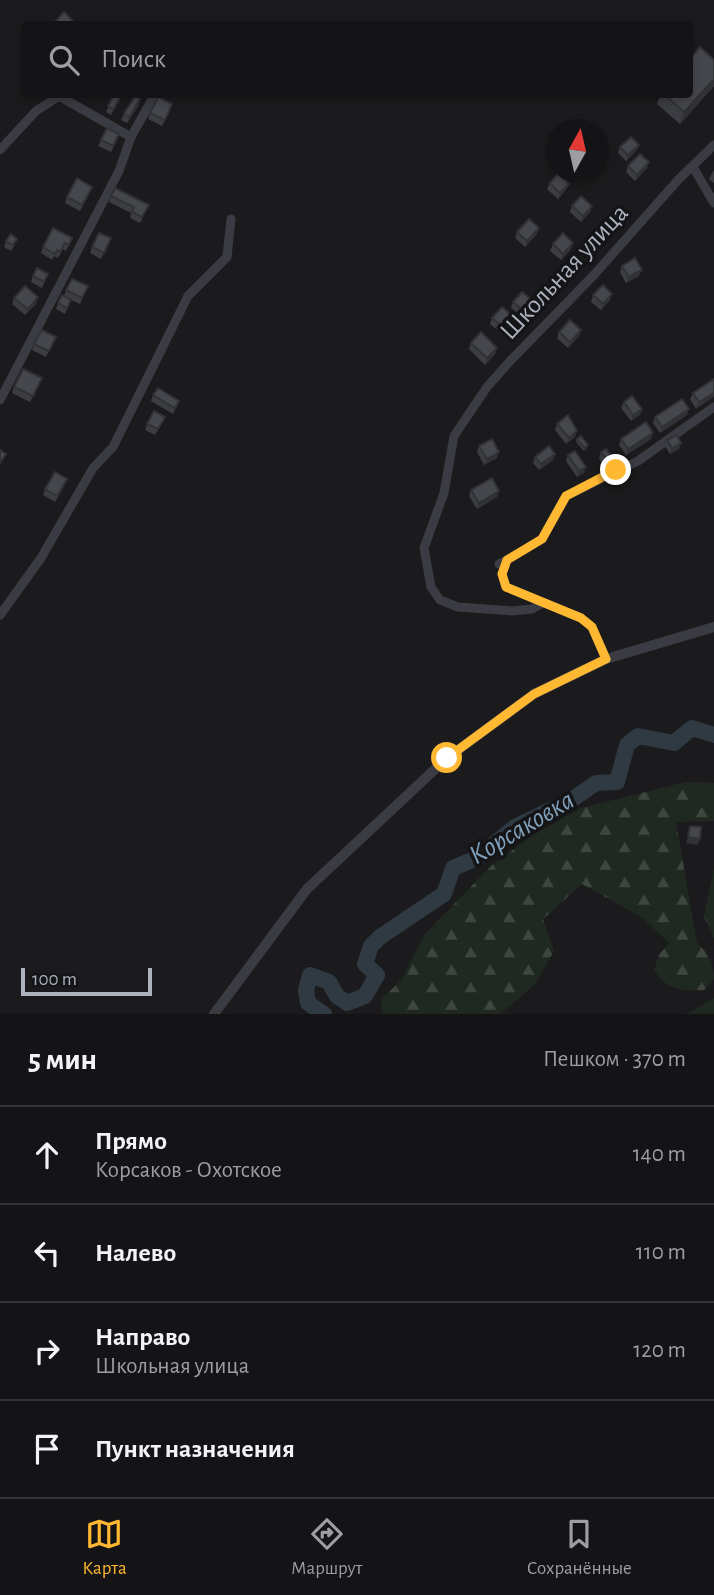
<!DOCTYPE html>
<html lang="ru">
<meta charset="utf-8">
<style>
:root{--surface:#141416;--page:#212123;--text:#f1f3f6;--muted:#9d9ea1;--line:#333335;--accent:#ffb831}
body{margin:0;font-family:"Alegreya Sans",sans-serif;background:var(--page);color:var(--text)}
.compass{position:absolute;left:546px;top:119px;width:63px;height:63px;border-radius:50%;background:var(--surface);box-shadow:0 4px 10px #0003;rotate:8deg}
.scale{position:absolute;left:21px;bottom:18px;width:131px;box-sizing:border-box;padding-left:7px;border:4px solid #acb2be;border-top:0;font-size:19px;line-height:24px;white-space:nowrap;color:#acb2be;-webkit-text-stroke:5px #151518;paint-order:stroke}
.stop{position:absolute;width:21px;height:21px;margin:-16px;border:5px solid #ffb831;border-radius:50%;background:#fff}
.stop.end{background:#ffb831;border-color:#fff;box-shadow:0 2px 7px #0008}
.list{margin:0;padding:0;list-style:none}
h2{display:flex;justify-content:space-between;align-items:center;height:91px;margin:0;padding:0 28px;font-size:30px}
h2 small{font-size:23px;font-weight:400;color:var(--muted)}
.list li{display:grid;grid-template-columns:46px 1fr auto;gap:21px;align-items:center;box-sizing:border-box;height:98px;padding:0 28px;border-top:2px solid var(--line)}
.list b{display:block;font-size:26px;white-space:nowrap}
.list p{margin:0;font-size:23px;white-space:nowrap;color:var(--muted)}
.list em{font-size:23px;font-style:normal;color:var(--muted)}
.icon{flex:none;width:38px;height:38px;fill:none;stroke:currentColor;stroke-width:2;stroke-linecap:round;stroke-linejoin:round}
.map{position:relative;flex:none;width:714px;height:1014px;overflow:hidden}
.search{position:absolute;background:var(--surface);box-shadow:0 4px 10px #0003;left:21px;right:21px;top:21px;height:77px;display:flex;align-items:center;gap:18px;box-sizing:border-box;padding:0 24px;border-radius:7px;color:var(--muted);font-size:26px}
.sheet{height:483px;background:var(--surface)}
nav{display:flex;justify-content:space-around;align-items:center;box-sizing:border-box;height:98px;border-top:2px solid var(--line);background:var(--surface);font-size:19px;color:var(--muted)}
nav a{display:grid;justify-items:center;gap:4px}
nav .on{color:var(--accent)}
.map>svg:first-child{display:block}
.forest{fill:url(#forest-firs)}
.lines{fill:none;stroke-linecap:round;stroke-linejoin:round}
.river{stroke:#2f3a43;stroke-width:16}
.minor{stroke:#3b3c43;stroke-width:9}
.tertiary{stroke:#3b3c43;stroke-width:10}
.wall{fill:#3c3d42}
.shaded-wall{fill:#313236}
.building{fill:#46474d;stroke:#313236;stroke-width:2}
.route{stroke:#ffb831;stroke-width:9}
.labels{text-anchor:middle;dominant-baseline:central;stroke-width:7;stroke-linejoin:round;paint-order:stroke}
.street-label{font-size:26px;fill:#acb2be;stroke:#151518}
.water-label{font-size:28px;font-style:italic;fill:#81a0bb;stroke:#151518}
</style>
<div class="map">
<svg width="714" height="1014" viewBox="0 0 714 1014">
<defs>
<pattern id="forest-firs" width="22" height="20" patternUnits="userSpaceOnUse" patternTransform="scale(1.75)"><rect width="22" height="20" fill="#202921"/><path d="M5 1l3.5 6h-7zM16 11l3.5 6h-7z" fill="#3e463f"/></pattern>
</defs>
<rect width="100%" height="100%" fill="#1b1b1d"/>
<g class="forest">
<path d="M686,782L714,783V821L676,822L697,943C709,953 714,964 714,979L704,990C681,991 668,991 654,970L659,955L669,943L643,918L582,884L543,919L554,951L535,984L500,1014H382L381,1000L402,979L425,934L491,866L533,835L581,808Z"/>
<polygon points="714,869 714,939 704,916"/>
<polygon points="714,998 714,1014 687,1014"/>
</g>
<g class="lines">
<polyline class="river" points="324,1014 308,1003 306,990 310,975 329,982 337,996 347,1003 365,996 377,975 365,964 371,946 380,937 444,894 453,868 477,858 515,827 573,799 596,783 617,782 627,745 638,736 674,743 692,728 714,735"/>
<g class="minor">
<polyline points="131,137 155,94"/>
<polyline points="0,150 36,111 59,96 131,137 119,171 0,400"/>
<polyline points="693,167 714,203"/>
<polyline points="507,560 542,539 566,496 638,461 714,407"/>
<polyline points="499,564 507,560 502,574 506,587 581,618 592,627 606,659"/>
<polyline points="543,603 532,609 512,611 458,607 440,600 431,587 424,548 444,493 454,436 487,387 511,360 593,276 678,180 714,145"/>
<polyline points="0,615 41,558 93,468 113,447 188,296 227,257 231,219"/>
</g>
<polyline class="tertiary" points="214,1014 307,889 447,758 534,694 606,659 714,627"/>
</g>
<g class="wall">
<polygon points="691,58 714,60 714,86 680,124 657,104 661,94 690,94"/>
<polygon points="115,94 123,94 111,115 106,112"/>
<polygon points="140,99 138,106 127,123 121,120 124,114"/>
<polygon points="170,110 162,126 148,119 150,113"/>
<polygon points="101,140 117,140 111,152 98,146"/>
<polygon points="639,145 636,151 626,161 618,153 620,147"/>
<polygon points="628,166 647,168 635,181 626,172"/>
<polygon points="714,170 714,183 709,179 712,173"/>
<polygon points="550,183 569,184 566,190 558,199 547,189"/>
<polygon points="90,193 80,211 65,203 67,197"/>
<polygon points="111,196 146,211 140,223 130,218 131,213 109,202"/>
<polygon points="572,206 592,206 590,212 581,222 570,212"/>
<polygon points="517,232 537,234 525,247 515,238"/>
<polygon points="72,238 66,251 63,249 58,258 54,256 52,260 41,253 43,247"/>
<polygon points="111,238 101,259 90,253 92,247"/>
<polygon points="6,241 15,245 11,251 4,247"/>
<polygon points="573,243 571,249 561,260 550,251 553,244"/>
<polygon points="622,266 639,276 626,283 620,272"/>
<polygon points="48,274 42,288 31,282 33,276"/>
<polygon points="88,286 80,304 71,300 65,314 56,309 58,303 64,296 66,290"/>
<polygon points="593,295 610,300 601,310 591,302"/>
<polygon points="14,298 36,304 25,315 12,304"/>
<polygon points="533,301 531,307 522,317 511,308 513,302"/>
<polygon points="514,317 512,324 502,334 490,324 492,318"/>
<polygon points="581,330 579,336 568,348 557,338 559,332"/>
<polygon points="56,337 46,357 32,350 34,344"/>
<polygon points="471,343 497,348 495,354 485,365 469,349"/>
<polygon points="42,378 30,402 12,393 14,387"/>
<polygon points="714,379 696,409 690,399 693,393"/>
<polygon points="153,395 179,401 173,414 151,401"/>
<polygon points="624,402 642,409 640,415 631,421 621,408"/>
<polygon points="687,415 660,433 653,423 655,417"/>
<polygon points="162,423 155,435 145,430 147,424"/>
<polygon points="557,424 575,437 566,444 555,430"/>
<polygon points="577,439 587,448 584,451 576,442"/>
<polygon points="621,439 651,439 626,455 619,445"/>
<polygon points="667,440 681,443 679,449 670,454 665,446"/>
<polygon points="479,446 497,458 484,465 477,452"/>
<polygon points="601,452 613,466 608,470 599,459"/>
<polygon points="555,454 553,460 539,470 533,463 535,457"/>
<polygon points="568,455 584,473 577,477 566,461"/>
<polygon points="65,485 55,502 43,495 45,489"/>
<polygon points="471,490 499,491 497,497 477,509 469,496"/>
</g>
<g class="shaded-wall">
<polygon points="714,79 714,86 680,124 684,112"/>
<polygon points="122,94 123,94 111,115 113,109"/>
<polygon points="140,99 138,106 127,123 129,117"/>
<polygon points="639,145 636,151 626,161 628,155"/>
<polygon points="649,162 647,168 635,181 637,175"/>
<polygon points="569,184 566,190 558,199 560,193"/>
<polygon points="592,206 590,212 581,222 583,216"/>
<polygon points="539,228 537,234 525,247 527,241"/>
<polygon points="573,243 571,249 561,260 563,254"/>
<polygon points="642,270 639,276 626,283 629,277"/>
<polygon points="612,294 610,300 601,310 603,304"/>
<polygon points="38,297 36,304 25,315 28,309"/>
<polygon points="533,301 531,307 522,317 524,311"/>
<polygon points="514,317 512,324 502,334 504,328"/>
<polygon points="581,330 579,336 568,348 570,342"/>
<polygon points="497,348 495,354 485,365 487,358"/>
<polygon points="714,393 714,397 696,409 699,402"/>
<polygon points="642,409 640,415 631,421 633,415"/>
<polygon points="689,409 687,415 660,433 662,427"/>
<polygon points="577,431 575,437 566,444 569,438"/>
<polygon points="653,433 651,439 626,455 628,449"/>
<polygon points="681,443 679,449 670,454 672,448"/>
<polygon points="499,452 497,458 484,465 487,459"/>
<polygon points="555,454 553,460 539,470 541,464"/>
<polygon points="615,460 613,466 608,470 610,464"/>
<polygon points="586,467 584,473 577,477 579,471"/>
<polygon points="499,491 497,497 477,509 479,503"/>
<polygon points="688,837 700,839 698,845 686,843"/>
</g>
<g class="building">
<polygon points="64,12 75,23 74,24 55,24 54,23"/>
<polygon points="700,47 714,60 714,79 684,112 664,94 690,94 690,57 691,58"/>
<polygon points="115,94 122,94 113,109 108,106"/>
<polygon points="135,96 140,99 129,117 124,114"/>
<polygon points="158,97 172,104 165,120 150,113"/>
<polygon points="107,128 119,134 113,146 101,140"/>
<polygon points="631,137 639,145 628,155 620,147"/>
<polygon points="640,154 649,162 637,175 628,166"/>
<polygon points="558,174 569,184 560,193 550,183"/>
<polygon points="77,178 92,187 82,205 67,197"/>
<polygon points="115,188 149,205 142,217 132,212 134,207 111,196"/>
<polygon points="581,196 592,206 583,216 572,206"/>
<polygon points="529,219 539,228 527,241 517,232"/>
<polygon points="53,228 72,238 69,245 65,243 60,252 57,250 55,254 43,247"/>
<polygon points="99,233 111,238 104,253 92,247"/>
<polygon points="563,233 573,243 563,254 553,244"/>
<polygon points="11,234 17,239 13,245 6,241"/>
<polygon points="635,258 642,270 629,277 622,266"/>
<polygon points="37,268 48,274 44,282 33,276"/>
<polygon points="72,279 88,286 82,298 66,290"/>
<polygon points="603,285 612,294 603,304 593,295"/>
<polygon points="25,286 38,297 28,309 14,298"/>
<polygon points="522,292 533,301 524,311 513,302"/>
<polygon points="62,295 71,300 67,308 58,303"/>
<polygon points="502,307 514,317 504,328 492,318"/>
<polygon points="570,320 581,330 570,342 559,332"/>
<polygon points="42,330 56,337 49,351 34,344"/>
<polygon points="481,332 497,348 487,358 471,343"/>
<polygon points="23,369 42,378 33,396 14,387"/>
<polygon points="714,379 714,393 699,402 693,393"/>
<polygon points="158,388 179,401 175,408 153,395"/>
<polygon points="632,396 642,409 633,415 624,402"/>
<polygon points="682,399 689,409 662,427 655,417"/>
<polygon points="154,411 165,417 158,429 147,424"/>
<polygon points="568,415 577,431 569,438 557,424"/>
<polygon points="646,422 653,433 628,449 621,439"/>
<polygon points="677,435 681,443 672,448 667,440"/>
<polygon points="581,436 588,445 585,448 577,439"/>
<polygon points="492,439 499,452 487,459 479,446"/>
<polygon points="549,446 555,454 541,464 535,457"/>
<polygon points="606,449 615,460 610,464 601,452"/>
<polygon points="0,450 6,454 0,463"/>
<polygon points="575,451 586,467 579,471 568,455"/>
<polygon points="55,472 67,479 57,496 45,489"/>
<polygon points="492,478 499,491 479,503 471,490"/>
<polygon points="690,826 701,827 700,839 688,837"/>
</g>
<g class="lines">
<polyline class="route" points="447,758 534,694 606,659 592,627 581,618 506,587 502,574 507,560 542,539 566,496 616,470"/>
</g>
<g class="labels">
<g class="street-label">
<text transform="translate(564 272) rotate(-47)">Школьная улица</text>
</g>
<g class="water-label">
<text transform="translate(522 828) rotate(-31)">Корсаковка</text>
</g>
</g>
</svg>
<svg class="compass" viewBox="-18 -18 36 36"><path d="M0-13l5 13h-10z" fill="#e53935"/><path d="M0 13l5-13h-10z" fill="#9d9ea1"/></svg>
<div class="scale">100 m</div>
<div class="stop" style="left:447px;top:758px"></div>
<div class="stop end" style="left:616px;top:470px"></div>
<div class="search"><svg class="icon" aria-label="search" viewBox="0 0 24 24"><circle cx="10" cy="10" r="6"/><path d="M15 15l6 6"/></svg>Поиск</div>
</div>
<section class="sheet">
<h2>5 мин<small>Пешком · 370 m</small></h2>
<ul class="list">
<li><svg class="icon" aria-label="ahead" viewBox="0 0 24 24"><path d="M12 20V5M6 11l6-6 6 6"/></svg><div><b>Прямо</b><p>Корсаков - Охотское</p></div><em>140 m</em></li>
<li><svg class="icon" aria-label="left" viewBox="0 0 24 24"><path d="M17 20v-9H6M10 6l-5 5 5 5"/></svg><div><b>Налево</b></div><em>110 m</em></li>
<li><svg class="icon" aria-label="right" viewBox="0 0 24 24"><path d="M7 20v-9h11M14 6l5 5-5 5"/></svg><div><b>Направо</b><p>Школьная улица</p></div><em>120 m</em></li>
<li><svg class="icon" aria-label="arrive" viewBox="0 0 24 24"><path d="M6 21V4h12l-3 4 3 4H6"/></svg><div><b>Пункт назначения</b></div></li>
</ul>
</section>
<nav>
<a class="on"><svg class="icon" aria-label="map" viewBox="0 0 24 24"><path d="M3 6l6-2 6 2 6-2v14l-6 2-6-2-6 2zM9 4v14M15 6v14"/></svg>Карта</a>
<a><svg class="icon" aria-label="directions" viewBox="0 0 24 24"><path d="M12 3l9 9-9 9-9-9zM9 14v-3h6M13 9l2 2-2 2"/></svg>Маршрут</a>
<a><svg class="icon" aria-label="saved" viewBox="0 0 24 24"><path d="M7 4h10v16l-5-4-5 4z"/></svg>Сохранённые</a>
</nav>
